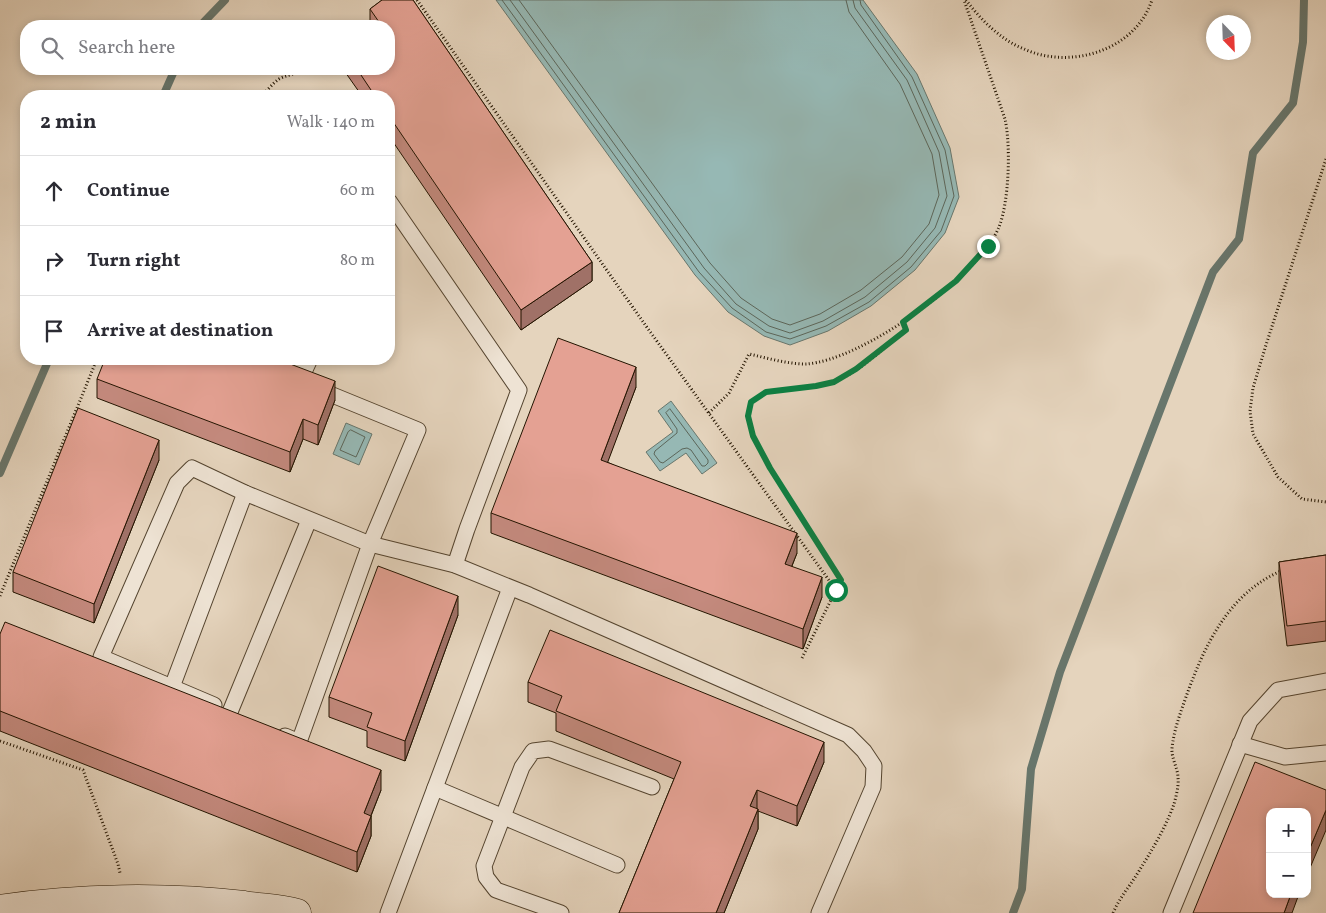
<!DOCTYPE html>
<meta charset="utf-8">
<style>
:root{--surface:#fff;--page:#f2f2f3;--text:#2b2b33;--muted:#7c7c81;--line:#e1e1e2}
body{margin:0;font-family:Vollkorn,serif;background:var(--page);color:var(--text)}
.controls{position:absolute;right:15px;bottom:15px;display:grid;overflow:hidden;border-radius:10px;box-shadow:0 2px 8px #0003}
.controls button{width:45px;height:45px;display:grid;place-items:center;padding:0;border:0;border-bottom:1px solid var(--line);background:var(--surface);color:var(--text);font:25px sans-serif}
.compass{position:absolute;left:1206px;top:15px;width:45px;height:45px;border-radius:50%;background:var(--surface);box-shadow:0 2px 8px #0003;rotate:157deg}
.stop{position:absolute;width:15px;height:15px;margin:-11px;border:4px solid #0b8043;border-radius:50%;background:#fff}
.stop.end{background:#0b8043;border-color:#fff;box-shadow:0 1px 5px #0008}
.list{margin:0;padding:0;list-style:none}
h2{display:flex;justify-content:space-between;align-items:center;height:65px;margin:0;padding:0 20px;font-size:21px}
h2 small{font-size:16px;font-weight:400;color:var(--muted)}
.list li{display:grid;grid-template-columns:32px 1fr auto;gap:15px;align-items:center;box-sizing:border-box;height:70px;padding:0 20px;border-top:1px solid var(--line)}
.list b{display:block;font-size:19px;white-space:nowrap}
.list em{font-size:16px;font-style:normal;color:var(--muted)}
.icon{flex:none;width:28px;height:28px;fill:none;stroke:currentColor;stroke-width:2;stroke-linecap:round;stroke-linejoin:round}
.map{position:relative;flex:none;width:1326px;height:913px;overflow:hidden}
.search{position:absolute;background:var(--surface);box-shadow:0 2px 8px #0003;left:20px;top:20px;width:375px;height:55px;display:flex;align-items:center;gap:12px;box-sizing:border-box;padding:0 18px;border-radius:20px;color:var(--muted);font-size:19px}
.panel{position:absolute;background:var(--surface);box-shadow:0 2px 8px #0003;left:20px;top:90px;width:375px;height:275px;border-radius:20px}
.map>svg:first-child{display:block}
.water{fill:#96b8b4;stroke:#68766c}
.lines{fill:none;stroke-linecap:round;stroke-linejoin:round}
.shore{stroke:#5c665a;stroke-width:1}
.stream{stroke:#68766c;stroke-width:8}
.lane-casing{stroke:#54442f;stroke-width:17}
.secondary-casing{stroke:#231400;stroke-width:29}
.path{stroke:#231400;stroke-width:3;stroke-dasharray:1 2.5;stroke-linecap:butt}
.lane{stroke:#eee3d4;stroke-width:15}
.secondary{stroke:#eee3d4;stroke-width:28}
.wall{fill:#c48a7e;stroke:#231400}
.shaded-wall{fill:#a07167;stroke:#231400}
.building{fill:#e4a193;stroke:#231400}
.route{stroke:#0b8043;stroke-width:6}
</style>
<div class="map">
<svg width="1326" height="913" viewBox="0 0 1326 913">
<rect width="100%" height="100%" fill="#e5d4bd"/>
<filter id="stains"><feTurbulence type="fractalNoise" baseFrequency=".004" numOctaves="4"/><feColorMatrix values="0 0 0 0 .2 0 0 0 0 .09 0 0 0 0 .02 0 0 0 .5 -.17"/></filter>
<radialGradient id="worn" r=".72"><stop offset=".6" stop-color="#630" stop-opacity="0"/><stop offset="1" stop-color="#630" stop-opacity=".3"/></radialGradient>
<g class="water">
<polygon points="496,0 863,0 917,74 950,148 959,197 945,233 915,270 871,306 828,331 790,345 764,336 728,312 695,275"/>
<polygon points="671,401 717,463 702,474 686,453 660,471 646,452 673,432 658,411"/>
<polygon points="346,423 372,434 359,465 333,454"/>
</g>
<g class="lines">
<g class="shore">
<polyline points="502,0 699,272 732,308 766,332 790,339 826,326 869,302 911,267 941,231 954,196 945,150 912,77 861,5 860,0"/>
<polyline points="510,0 704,268 736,304 769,326 790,333 823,321 865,297 907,262 935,228 947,196 939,152 907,80 855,8 853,0"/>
<polyline points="519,0 710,263 741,298 772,319 790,325 820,314 861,290 902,257 929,224 939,195 932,154 900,84 849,12 846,0"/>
<polygon points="670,409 708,460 708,463 705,466 702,466 691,450 687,448 682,449 663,463 660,462 654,454 655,451 677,433 677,429 666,413"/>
<polygon points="351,430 365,437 356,457 340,450 348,432"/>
</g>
<g class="stream">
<polyline points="200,26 225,0"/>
<polyline points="163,96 175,69"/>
<polyline points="0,473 49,359"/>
<polyline points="1013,913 1022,889 1031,769 1060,672 1213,272 1239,239 1253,153 1293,103 1303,42 1304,0"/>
</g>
<defs>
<g id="lane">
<polyline points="389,201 519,390 467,529 455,565"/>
<polyline points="281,359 302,373"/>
<polyline points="310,359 303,374 308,385 418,430 370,544 455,565 529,595 848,735 864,751 874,766 873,787 819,913"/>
<polyline points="172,687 245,493 370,544 299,742 285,736"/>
<polyline points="214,705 101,657 177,483 192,468 245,493"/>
<polyline points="230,712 309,520"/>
<polyline points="1240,744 1285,757 1326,753"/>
<polyline points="435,788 617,865"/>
<polyline points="388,913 510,588"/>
<polyline points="561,913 496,890 486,877 484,866 522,767 533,751 549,749 652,787"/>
<polyline points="1171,913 1250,721 1278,690 1326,681"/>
</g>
<path id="secondary" d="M0,909C76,897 168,896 244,905C262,908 280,908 297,913"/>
</defs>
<use href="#lane" class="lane-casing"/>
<use href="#secondary" class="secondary-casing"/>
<g class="path">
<polyline points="417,0 646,326 836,590"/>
<path d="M966,0C981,20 1001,40 1024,49C1070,70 1135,51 1152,0"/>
<path d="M261,96C267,91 273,83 279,79C288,74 298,74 306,69"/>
<polyline points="1326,159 1266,345 1253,388 1250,411 1253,434 1278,477 1302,499 1326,502"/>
<path d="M709,413L729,393L749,354C767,358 787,364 806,364C861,361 978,278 999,227C1009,202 1011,146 1005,119L964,0"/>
<polyline points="0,596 97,359"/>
<path d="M802,658L841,580L770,468L753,436L747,416L751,402C756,398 762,394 768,392C789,387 812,390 833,382C857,374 887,346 906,329L903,321"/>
<polyline points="0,741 83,770 118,864 120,873"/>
<path d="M1113,913C1120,897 1130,886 1139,871C1152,850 1166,827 1174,804C1176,797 1179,785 1178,778C1178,768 1171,758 1172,748C1174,730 1180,714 1186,697C1204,646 1229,593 1281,571"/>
</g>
<use href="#lane" class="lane"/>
<use href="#secondary" class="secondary"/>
</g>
<g class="wall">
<polygon points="382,0 413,0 592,262 592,281 521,330 389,136 389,96 362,96 343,69 389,69 389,26 370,26 370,9"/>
<polygon points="97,379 335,400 318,445 303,439 290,472 97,398"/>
<polygon points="636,387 607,462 797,553 792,566 822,597 803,649 491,533 491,513"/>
<polygon points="159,460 94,623 13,592 13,572"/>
<polygon points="1326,555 1326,641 1287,646 1279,581 1279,562"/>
<polygon points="458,615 405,761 367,747 367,731 329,717 329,697"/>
<polygon points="0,634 381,790 371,816 371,836 357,872 0,731"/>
<polygon points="528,682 824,762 797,826 758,811 758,829 724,913 619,913 674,779 556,731 556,713 528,702"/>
</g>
<g class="shaded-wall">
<polygon points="592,262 592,281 521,330 521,310"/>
<polygon points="636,367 636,387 601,480 601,460"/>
<polygon points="335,381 335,400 318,445 318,425"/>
<polygon points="303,419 303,439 290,472 290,452"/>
<polygon points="159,440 159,460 94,623 94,604"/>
<polygon points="797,533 797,553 785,583 785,564"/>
<polygon points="822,577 822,597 803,649 803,629"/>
<polygon points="458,596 458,615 405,761 405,741"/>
<polygon points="824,742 824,762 797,826 797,806"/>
<polygon points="381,770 381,790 364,833 364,813"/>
<polygon points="757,790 757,810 750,806"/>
<polygon points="758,809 758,829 724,913 716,913"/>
<polygon points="1326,810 1326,830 1307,875 1307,855"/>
<polygon points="371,816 371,836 357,872 357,852"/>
<polygon points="1291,894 1299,894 1292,913 1284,913"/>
</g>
<g class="building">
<polygon points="382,0 413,0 592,262 521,310 389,116 389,96 375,96 357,69 389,69 389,26 374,26 379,22 370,9"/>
<polygon points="558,338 636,367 601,460 797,533 785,564 822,577 803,629 491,513"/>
<polygon points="105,359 277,359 335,381 318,425 303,419 290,452 97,379"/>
<polygon points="78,408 159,440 94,604 13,572"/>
<polygon points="1326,555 1326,621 1287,626 1279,562"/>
<polygon points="378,566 458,596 405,741 367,727 372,713 329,697"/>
<polygon points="5,622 381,770 364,813 371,816 357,852 0,711 0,634"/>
<polygon points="550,630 824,742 797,806 757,790 750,806 758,809 716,913 619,913 681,762 556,711 562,696 528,682"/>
<polygon points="1255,762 1326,790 1326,810 1307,855 1307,812 1270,812 1270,894 1291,894 1284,913 1193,913"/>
</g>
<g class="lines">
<polyline class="route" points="836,590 841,580 770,468 753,436 748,416 751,402 766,392 816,386 834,382 856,369 906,330 903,322 956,281 988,246"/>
</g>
<rect width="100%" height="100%" filter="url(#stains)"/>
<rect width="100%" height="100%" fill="url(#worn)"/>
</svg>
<div class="controls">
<button>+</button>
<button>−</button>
</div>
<svg class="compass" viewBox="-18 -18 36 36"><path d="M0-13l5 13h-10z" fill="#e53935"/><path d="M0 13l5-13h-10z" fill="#7c7c81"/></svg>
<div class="stop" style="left:836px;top:590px"></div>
<div class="stop end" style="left:988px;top:246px"></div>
<div class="search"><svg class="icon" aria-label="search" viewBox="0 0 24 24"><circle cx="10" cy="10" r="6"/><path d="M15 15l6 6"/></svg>Search here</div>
<section class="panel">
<h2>2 min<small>Walk · 140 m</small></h2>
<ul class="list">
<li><svg class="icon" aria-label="ahead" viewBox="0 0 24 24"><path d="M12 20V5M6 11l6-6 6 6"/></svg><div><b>Continue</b></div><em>60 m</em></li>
<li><svg class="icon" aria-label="right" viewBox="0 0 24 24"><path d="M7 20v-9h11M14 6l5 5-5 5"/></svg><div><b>Turn right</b></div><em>80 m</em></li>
<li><svg class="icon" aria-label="arrive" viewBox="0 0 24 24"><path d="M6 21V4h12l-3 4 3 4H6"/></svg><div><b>Arrive at destination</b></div></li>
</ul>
</section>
</div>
